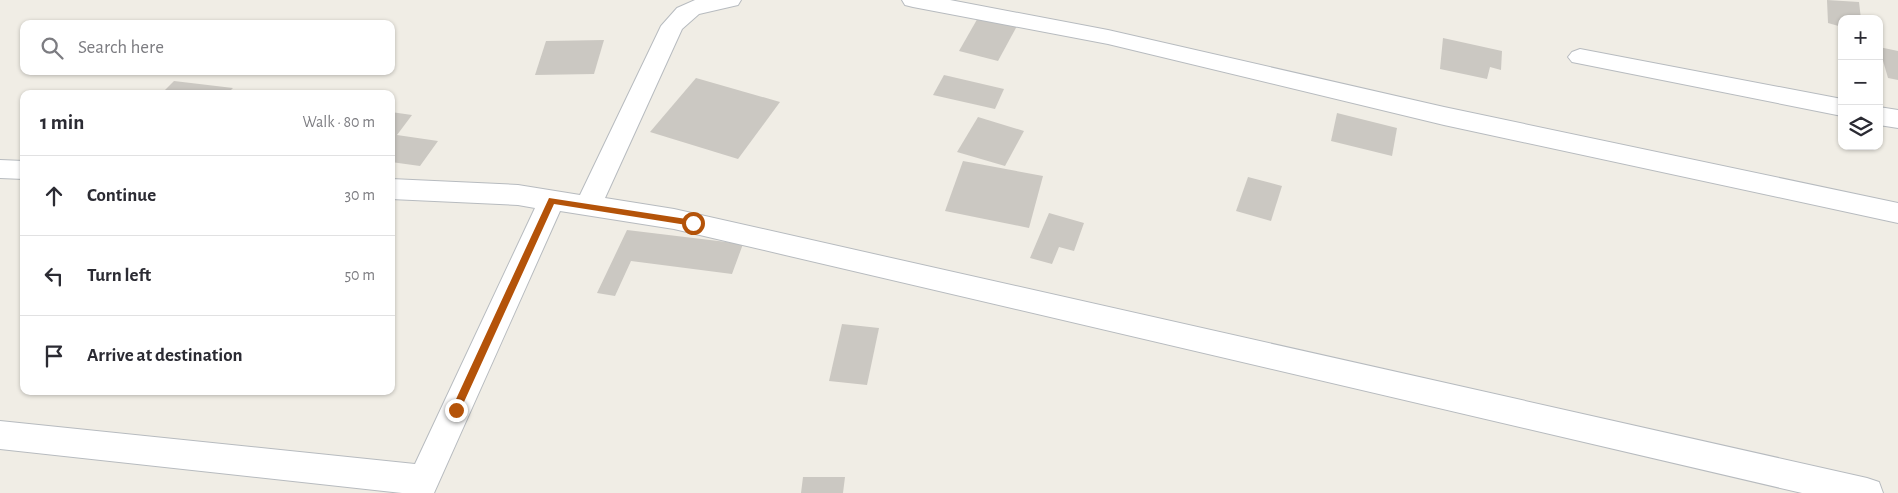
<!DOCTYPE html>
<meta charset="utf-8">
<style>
:root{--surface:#fff;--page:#f2f2f3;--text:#2b2b33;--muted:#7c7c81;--line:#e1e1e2}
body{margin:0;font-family:"Alegreya Sans",sans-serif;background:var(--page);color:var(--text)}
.controls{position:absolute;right:15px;top:15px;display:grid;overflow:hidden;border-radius:10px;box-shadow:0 1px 4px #0004}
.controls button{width:45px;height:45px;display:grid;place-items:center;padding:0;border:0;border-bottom:1px solid var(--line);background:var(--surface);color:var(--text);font:25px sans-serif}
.stop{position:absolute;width:15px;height:15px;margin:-11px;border:4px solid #b45309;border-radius:50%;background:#fff}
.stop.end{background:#b45309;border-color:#fff;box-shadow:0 1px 5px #0008}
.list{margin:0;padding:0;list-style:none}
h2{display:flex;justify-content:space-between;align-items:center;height:65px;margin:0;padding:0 20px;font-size:21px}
h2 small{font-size:16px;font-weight:400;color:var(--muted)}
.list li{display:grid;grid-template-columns:32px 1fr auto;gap:15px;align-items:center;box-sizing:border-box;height:80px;padding:0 20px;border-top:1px solid var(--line)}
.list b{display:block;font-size:19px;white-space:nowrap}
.list em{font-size:16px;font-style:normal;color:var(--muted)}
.icon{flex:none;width:28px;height:28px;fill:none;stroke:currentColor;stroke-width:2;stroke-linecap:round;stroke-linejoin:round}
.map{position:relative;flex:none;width:1898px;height:493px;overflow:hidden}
.search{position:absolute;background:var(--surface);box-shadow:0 1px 4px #0004;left:20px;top:20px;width:375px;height:55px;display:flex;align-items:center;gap:12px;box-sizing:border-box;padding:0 18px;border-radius:10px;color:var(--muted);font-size:19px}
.panel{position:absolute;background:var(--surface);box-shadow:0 1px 4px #0004;left:20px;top:90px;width:375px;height:305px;border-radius:10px}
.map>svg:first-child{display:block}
.building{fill:#cbc8c2}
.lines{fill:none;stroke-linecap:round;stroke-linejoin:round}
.minor-casing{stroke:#b7bbbf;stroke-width:2}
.minor{fill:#fff;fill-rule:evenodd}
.route{fill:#b45309}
</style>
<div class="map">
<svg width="1898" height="493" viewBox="0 0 1898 493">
<rect width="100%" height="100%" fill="#f0ede5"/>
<g class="building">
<polygon points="1827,0 1859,2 1861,19 1842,19 1842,27 1828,23"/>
<polygon points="979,16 1017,26 998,61 959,51"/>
<polygon points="1443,38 1502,51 1501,70 1490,67 1487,79 1440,69"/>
<polygon points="604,40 594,74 535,75 546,41"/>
<polygon points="1879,47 1898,51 1898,80 1888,78"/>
<polygon points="944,75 1004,89 995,109 933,95"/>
<polygon points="696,78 780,102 738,159 650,132"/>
<polygon points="174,81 233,88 227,94 161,94"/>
<polygon points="391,112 412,115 397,135 438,141 420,166 391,162"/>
<polygon points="1337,113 1397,128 1392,156 1331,141"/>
<polygon points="978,117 1024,131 1005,166 957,152"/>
<polygon points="963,161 1043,176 1029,228 945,211"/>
<polygon points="1248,177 1282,186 1271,221 1236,211"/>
<polygon points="1049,213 1084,223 1074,251 1059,247 1052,264 1030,258"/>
<polygon points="627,230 743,244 732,274 631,261 615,296 597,293"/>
<polygon points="842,324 879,328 867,385 829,381"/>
<polygon points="803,477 845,477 843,493 801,493"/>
</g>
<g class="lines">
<defs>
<g id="minor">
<polygon points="695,0 741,0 738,5 699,14 682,29 605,198 674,209 1867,478 1879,482 1883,493 1802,493 674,229 560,211 434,493 402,493 0,449 0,421 415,464 535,208 518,205 391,199 391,179 518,185 580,195 661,26 677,8"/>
<polygon points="902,0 950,0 1108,30 1444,107 1898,203 1898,223 1444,125 1108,44 913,7 905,5"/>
<polygon points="1580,49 1842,99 1842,116 1572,62 1568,57 1572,52"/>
<polygon points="1879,107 1898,110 1898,128 1879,125"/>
<polygon points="0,160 24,161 24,179 0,178"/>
</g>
</defs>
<use href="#minor" class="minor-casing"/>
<use href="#minor" class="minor"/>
</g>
<polygon class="route" points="549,198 693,220 697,223 693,226 554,204 459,413 453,413 451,410"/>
</svg>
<div class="controls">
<button>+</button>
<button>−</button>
<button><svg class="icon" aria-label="layers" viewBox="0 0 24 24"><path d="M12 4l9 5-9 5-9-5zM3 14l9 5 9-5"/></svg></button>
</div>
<div class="stop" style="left:693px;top:223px"></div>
<div class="stop end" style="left:456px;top:410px"></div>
<div class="search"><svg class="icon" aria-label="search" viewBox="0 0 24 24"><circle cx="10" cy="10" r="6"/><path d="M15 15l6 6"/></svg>Search here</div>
<section class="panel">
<h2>1 min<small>Walk · 80 m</small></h2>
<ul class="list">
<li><svg class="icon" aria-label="ahead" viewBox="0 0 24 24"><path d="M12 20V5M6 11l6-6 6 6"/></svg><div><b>Continue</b></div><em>30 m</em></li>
<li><svg class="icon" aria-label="left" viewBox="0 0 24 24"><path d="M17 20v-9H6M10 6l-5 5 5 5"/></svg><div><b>Turn left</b></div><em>50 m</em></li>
<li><svg class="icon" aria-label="arrive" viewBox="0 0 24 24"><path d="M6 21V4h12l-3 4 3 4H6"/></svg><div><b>Arrive at destination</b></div></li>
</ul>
</section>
</div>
